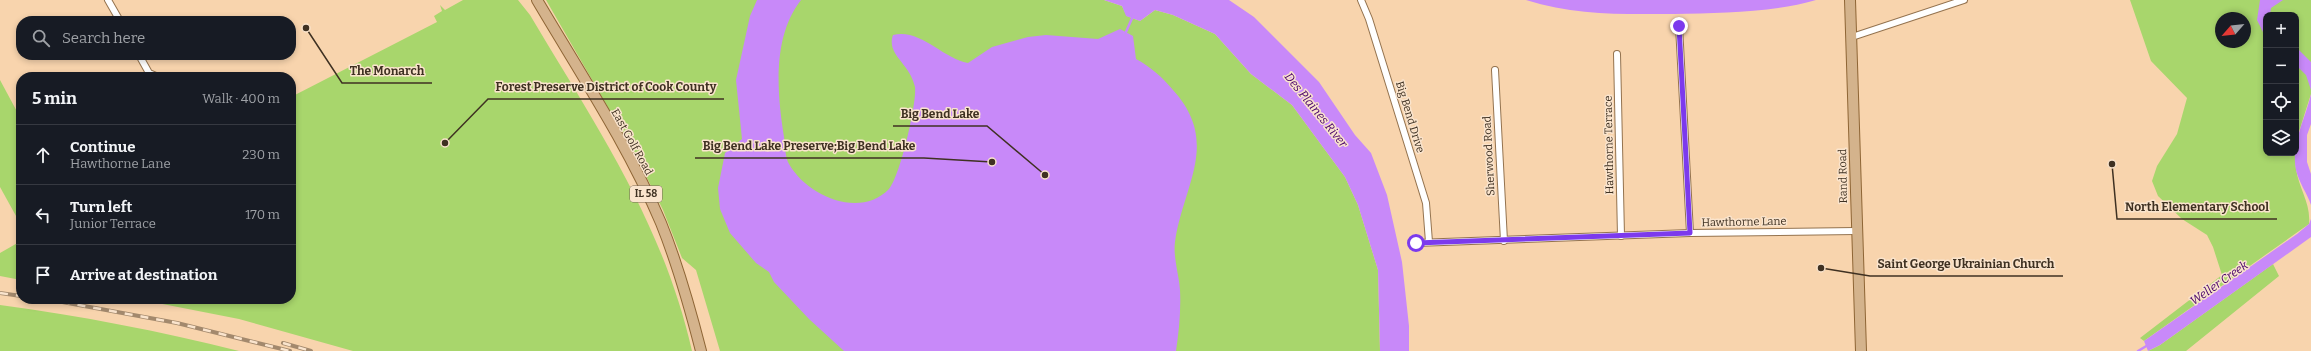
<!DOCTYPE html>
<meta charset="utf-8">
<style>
:root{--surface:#171b24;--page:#20242c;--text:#f1f3f6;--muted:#9ea1a6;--line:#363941}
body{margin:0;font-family:Bitter,serif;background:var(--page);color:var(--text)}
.controls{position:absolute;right:12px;top:12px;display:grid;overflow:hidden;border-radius:8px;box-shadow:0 2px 6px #0003}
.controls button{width:36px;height:36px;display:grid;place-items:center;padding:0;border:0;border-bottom:1px solid var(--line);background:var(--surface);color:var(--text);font:20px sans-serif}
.compass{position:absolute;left:2215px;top:12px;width:36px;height:36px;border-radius:50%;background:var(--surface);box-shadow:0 2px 6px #0003;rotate:242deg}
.stop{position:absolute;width:12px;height:12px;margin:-9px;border:3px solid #7c3aed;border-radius:50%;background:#fff}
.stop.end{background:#7c3aed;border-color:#fff;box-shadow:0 1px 4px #0008}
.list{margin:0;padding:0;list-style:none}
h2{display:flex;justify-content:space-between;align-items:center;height:52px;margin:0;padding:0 16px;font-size:17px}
h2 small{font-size:13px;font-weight:400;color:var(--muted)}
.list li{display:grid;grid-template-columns:26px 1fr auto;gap:12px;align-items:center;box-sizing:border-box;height:60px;padding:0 16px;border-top:1px solid var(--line)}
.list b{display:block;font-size:15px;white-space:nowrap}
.list p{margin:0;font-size:13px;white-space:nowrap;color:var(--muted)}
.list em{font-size:13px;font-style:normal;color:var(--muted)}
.icon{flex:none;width:22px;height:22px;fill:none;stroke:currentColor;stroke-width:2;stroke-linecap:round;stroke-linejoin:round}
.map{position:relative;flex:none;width:2311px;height:351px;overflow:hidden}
.search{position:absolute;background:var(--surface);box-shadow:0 2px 6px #0003;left:16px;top:16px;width:280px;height:44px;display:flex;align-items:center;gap:10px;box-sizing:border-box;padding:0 14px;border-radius:16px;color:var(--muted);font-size:15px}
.panel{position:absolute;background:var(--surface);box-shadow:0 2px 6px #0003;left:16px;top:72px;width:280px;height:232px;border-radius:16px}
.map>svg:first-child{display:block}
.green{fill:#a8d66c;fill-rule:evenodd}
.water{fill:#c889f9}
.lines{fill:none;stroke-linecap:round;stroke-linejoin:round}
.stream{stroke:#c889f9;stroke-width:2.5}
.minor-casing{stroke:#94734f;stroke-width:8}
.primary-casing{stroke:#8e6535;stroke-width:12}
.minor{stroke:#fff;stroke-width:6}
.primary{stroke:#d4b38c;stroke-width:10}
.rail-casing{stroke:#a3896d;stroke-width:4}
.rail{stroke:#fae4cd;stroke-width:2.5;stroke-dasharray:8;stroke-linecap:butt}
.route{stroke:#7c3aed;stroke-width:5}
.labels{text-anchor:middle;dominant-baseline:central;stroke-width:3;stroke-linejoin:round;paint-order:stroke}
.shield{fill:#fae4cd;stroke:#776755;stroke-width:1}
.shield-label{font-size:10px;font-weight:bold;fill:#3f3122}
.street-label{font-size:11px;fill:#3f3122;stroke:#fae4cd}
.water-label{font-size:12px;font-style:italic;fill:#460069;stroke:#fae4cd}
.leader{fill:none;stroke:#3f3122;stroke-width:1.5}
.callout-dot{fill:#3f3122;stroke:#fae4cd;stroke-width:1.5}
.callout-label{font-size:12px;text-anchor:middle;font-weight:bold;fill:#3f3122;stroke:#fae4cd;stroke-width:3;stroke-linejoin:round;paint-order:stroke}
</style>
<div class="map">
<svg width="2311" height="351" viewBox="0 0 2311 351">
<rect width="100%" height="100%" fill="#f8d4ad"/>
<g class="green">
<path d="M463,0H518L530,15C596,126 663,223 692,351H353L239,319L137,299H291V97L437,22L434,16L442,11L440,5L445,10Z"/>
<polygon points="546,0 1104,0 1122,6 1127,16 1140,21 1155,10 1173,15 1215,34 1251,74 1292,105 1345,177 1358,205 1378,270 1380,351 720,351 696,270 682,258 663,210 636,156"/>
<path d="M2130,0H2311V94L2296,141V15H2266V153H2296C2296,158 2295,164 2296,169C2299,189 2311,203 2309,224L2144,341L2140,338L2222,275L2213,247L2207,235L2182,219L2158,196L2152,181L2157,166L2177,134L2187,98L2151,61ZM2221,18H2245V42H2221Z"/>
<polygon points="0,80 21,119 21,225 0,187"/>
<polygon points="21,241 21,280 0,276 0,253"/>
<polygon points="2273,264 2279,276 2186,351 2148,351 2160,345"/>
<path d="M0,305C81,316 160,331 239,351H0Z"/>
</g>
<g class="water">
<path d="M757,0H801C772,37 777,93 784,137C785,145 785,157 789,164C807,196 860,219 889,189C900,177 917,103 915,87C910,63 886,55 893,35C920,28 942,58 968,63L992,47L1028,37L1046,35L1098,39L1120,29L1133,36L1136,59C1151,67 1162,77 1173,90C1221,143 1183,185 1175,242C1173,257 1179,275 1180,290C1181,311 1179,331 1176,351H844L809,319L774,282L769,272L756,263L730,233L720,209L718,188L725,153L742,139L736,80L750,16Z"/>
<polygon points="1104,0 1229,0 1254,17 1319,82 1355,135 1371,153 1387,195 1402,262 1409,326 1409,351 1380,351 1378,270 1358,205 1345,177 1292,105 1251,74 1215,34 1173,15 1155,10 1140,21 1126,16 1122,6"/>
<path d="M1526,0H1816C1771,13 1721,13 1674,14C1622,14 1576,16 1526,0Z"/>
<polygon points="2260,0 2283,0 2271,8 2270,15 2266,15 2266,38 2257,20"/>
<polygon points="2296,47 2311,62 2311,90 2306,75 2296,65"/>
<path d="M2311,94V124L2307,135V162L2311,174V205C2307,193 2299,183 2296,170C2291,143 2305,120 2311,94Z"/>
<polygon points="2311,219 2311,237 2160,345 2148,351 2144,341 2297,234 2309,224"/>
</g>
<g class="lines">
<g class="stream">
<polyline points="1126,32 1133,16"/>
<polyline points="2138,351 2148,345"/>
</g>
<defs>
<g id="minor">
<polyline points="108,0 120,21"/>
<polyline points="1361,0 1369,19 1426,203 1429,242"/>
<polyline points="1679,26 1690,233"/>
<polyline points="1852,37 1964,0"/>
<polyline points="1617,54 1621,236"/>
<polyline points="139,55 149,73 158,77"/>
<polyline points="1495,70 1504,241"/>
<polyline points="1416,243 1690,233 1856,231"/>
</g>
<g id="primary">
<path d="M537,0C580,73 628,145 661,223C678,265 690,308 701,351"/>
<polyline points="1850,0 1861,351"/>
</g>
</defs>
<use href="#minor" class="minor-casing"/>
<use href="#primary" class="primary-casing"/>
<use href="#minor" class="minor"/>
<use href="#primary" class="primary"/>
<defs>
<g id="rail">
<polyline points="0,293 21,296"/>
<polyline points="46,299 177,323 290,351"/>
<polyline points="283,343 311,351"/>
</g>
</defs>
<use href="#rail" class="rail-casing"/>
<use href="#rail" class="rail"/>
</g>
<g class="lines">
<polyline class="route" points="1416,243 1690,233 1679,26"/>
</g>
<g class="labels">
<rect class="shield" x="630" y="186" width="32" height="16" rx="3"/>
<g class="shield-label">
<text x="646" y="194">IL 58</text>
</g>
<g class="street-label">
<text transform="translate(1410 117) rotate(73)">Big Bend Drive</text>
<text transform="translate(632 142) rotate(61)">East Golf Road</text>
<text transform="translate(1609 145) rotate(-91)">Hawthorne Terrace</text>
<text transform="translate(1489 156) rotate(-93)">Sherwood Road</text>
<text transform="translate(1843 176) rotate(-91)">Rand Road</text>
<text transform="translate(1744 222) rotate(-1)">Hawthorne Lane</text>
</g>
<g class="water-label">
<text transform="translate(1316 110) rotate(51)">Des Plaines River</text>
<text transform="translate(2219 283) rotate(-35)">Weller Creek</text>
</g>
</g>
<path class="leader" d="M306 28L342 83H432M445 143L488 99H724M1045 175L987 126H893M992 162L924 158H695M2112 164L2117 219H2277M1821 268L1870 276H2063"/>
<g class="callout-dot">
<circle cx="306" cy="28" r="4"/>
<circle cx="445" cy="143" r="4"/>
<circle cx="1045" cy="175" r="4"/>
<circle cx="992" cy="162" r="4"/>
<circle cx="2112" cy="164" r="4"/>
<circle cx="1821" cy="268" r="4"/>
</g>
<g class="callout-label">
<text x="387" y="75">The Monarch</text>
<text x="606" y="91">Forest Preserve District of Cook County</text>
<text x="940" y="118">Big Bend Lake</text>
<text x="809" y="150">Big Bend Lake Preserve;Big Bend Lake</text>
<text x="2197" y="211">North Elementary School</text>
<text x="1966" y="268">Saint George Ukrainian Church</text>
</g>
</svg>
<div class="controls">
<button>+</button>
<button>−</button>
<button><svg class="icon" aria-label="locate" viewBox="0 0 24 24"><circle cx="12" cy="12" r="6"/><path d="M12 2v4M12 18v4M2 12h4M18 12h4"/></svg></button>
<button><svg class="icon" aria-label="layers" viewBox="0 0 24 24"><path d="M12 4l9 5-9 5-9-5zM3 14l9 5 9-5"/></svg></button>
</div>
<svg class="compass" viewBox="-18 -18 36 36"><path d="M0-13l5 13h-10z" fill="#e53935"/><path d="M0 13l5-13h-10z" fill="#9ea1a6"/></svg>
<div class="stop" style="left:1416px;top:243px"></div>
<div class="stop end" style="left:1679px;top:26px"></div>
<div class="search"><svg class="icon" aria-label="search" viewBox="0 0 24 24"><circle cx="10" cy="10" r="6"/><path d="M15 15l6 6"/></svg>Search here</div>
<section class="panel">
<h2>5 min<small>Walk · 400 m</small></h2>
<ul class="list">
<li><svg class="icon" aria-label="ahead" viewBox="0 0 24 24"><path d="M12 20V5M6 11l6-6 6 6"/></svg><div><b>Continue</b><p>Hawthorne Lane</p></div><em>230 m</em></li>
<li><svg class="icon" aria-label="left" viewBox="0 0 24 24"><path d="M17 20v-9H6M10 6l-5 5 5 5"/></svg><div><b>Turn left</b><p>Junior Terrace</p></div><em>170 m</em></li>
<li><svg class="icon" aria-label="arrive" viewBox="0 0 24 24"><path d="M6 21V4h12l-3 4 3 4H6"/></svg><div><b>Arrive at destination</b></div></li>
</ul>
</section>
</div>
